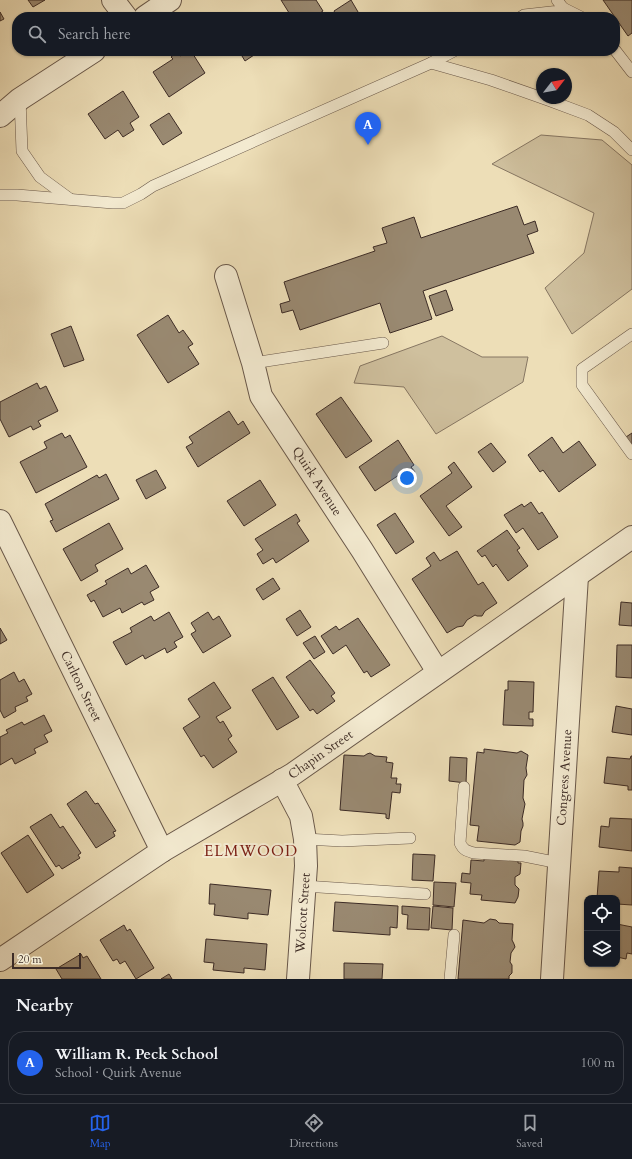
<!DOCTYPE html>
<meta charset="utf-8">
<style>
:root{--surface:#171b24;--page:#242831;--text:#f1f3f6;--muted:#9ea1a6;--line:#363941;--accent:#2563eb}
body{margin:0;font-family:Cardo,serif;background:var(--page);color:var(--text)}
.controls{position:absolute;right:12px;bottom:12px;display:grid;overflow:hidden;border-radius:8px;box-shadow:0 1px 3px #0004}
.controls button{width:36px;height:36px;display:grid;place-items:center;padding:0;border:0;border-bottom:1px solid var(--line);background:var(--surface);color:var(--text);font:20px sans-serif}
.compass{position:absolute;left:536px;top:68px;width:36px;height:36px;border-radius:50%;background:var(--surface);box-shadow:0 1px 3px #0004;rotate:59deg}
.scale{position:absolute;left:12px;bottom:10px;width:69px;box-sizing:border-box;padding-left:4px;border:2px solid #3d2c26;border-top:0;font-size:11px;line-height:14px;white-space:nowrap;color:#3d2c26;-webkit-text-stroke:3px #f3ead0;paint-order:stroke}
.you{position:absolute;left:407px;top:478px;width:14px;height:14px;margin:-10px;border:3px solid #fff;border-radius:50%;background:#1a73e8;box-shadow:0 0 0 6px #1a73e833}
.badge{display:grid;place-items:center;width:26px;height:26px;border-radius:50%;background:var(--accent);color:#fff;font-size:13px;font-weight:700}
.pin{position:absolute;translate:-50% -33px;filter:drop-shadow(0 1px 2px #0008)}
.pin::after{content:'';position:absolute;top:21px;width:14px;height:12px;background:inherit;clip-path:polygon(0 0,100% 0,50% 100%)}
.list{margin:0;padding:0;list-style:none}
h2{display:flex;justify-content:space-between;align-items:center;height:52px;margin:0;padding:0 16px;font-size:17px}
h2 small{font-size:13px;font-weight:400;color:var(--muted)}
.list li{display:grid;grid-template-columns:26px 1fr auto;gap:12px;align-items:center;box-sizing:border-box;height:64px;margin:0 8px 8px;padding:0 8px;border:1px solid var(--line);border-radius:16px}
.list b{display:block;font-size:15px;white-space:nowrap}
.list p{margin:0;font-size:13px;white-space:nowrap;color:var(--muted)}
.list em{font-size:13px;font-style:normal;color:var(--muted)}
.icon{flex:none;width:22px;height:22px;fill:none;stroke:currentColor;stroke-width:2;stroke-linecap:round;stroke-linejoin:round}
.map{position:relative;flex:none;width:632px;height:979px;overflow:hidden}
.search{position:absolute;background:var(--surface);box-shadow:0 1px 3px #0004;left:12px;right:12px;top:12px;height:44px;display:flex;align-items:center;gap:10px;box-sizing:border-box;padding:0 14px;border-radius:16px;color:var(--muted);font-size:15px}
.sheet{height:124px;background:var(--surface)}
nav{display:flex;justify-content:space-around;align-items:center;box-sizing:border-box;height:56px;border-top:1px solid var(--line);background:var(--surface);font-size:11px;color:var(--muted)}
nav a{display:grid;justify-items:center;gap:2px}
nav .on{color:var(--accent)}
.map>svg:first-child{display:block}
.green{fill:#cfc09e;stroke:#867662}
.building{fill:#998971;stroke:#3d2c26}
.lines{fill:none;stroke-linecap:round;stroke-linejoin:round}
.lane-casing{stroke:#69584a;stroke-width:12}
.street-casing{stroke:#69584a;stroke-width:24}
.lane{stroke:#f3ead0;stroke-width:11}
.street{stroke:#f3ead0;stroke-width:22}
.labels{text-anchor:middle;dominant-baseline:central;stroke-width:4;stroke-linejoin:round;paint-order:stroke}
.street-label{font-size:13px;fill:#3d2c26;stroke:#f3ead0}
.quarter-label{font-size:15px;letter-spacing:1px;fill:#7a1f14;stroke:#f3ead0}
</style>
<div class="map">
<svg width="632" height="979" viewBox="0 0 632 979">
<rect width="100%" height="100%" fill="#eddeb7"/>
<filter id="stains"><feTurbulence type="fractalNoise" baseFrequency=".005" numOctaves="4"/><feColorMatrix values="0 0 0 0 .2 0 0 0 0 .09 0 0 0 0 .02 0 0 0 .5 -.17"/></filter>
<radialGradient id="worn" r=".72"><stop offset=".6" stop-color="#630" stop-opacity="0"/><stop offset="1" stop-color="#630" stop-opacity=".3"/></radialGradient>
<g class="green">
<polygon points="541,135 602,140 632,165 632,289 572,334 545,288 584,253 594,213 492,164"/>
<polygon points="442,336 482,357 528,357 523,382 436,434 404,387 354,383 360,366"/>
</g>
<g class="building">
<polygon points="28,0 45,0 33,7"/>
<polygon points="281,0 316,0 323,11 314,17 289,17 291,16"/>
<polygon points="351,0 361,17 337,17 334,11"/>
<polygon points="603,0 632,0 632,33 628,36"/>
<polygon points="0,12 4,19 0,21"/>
<polygon points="188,51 191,51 205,73 169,97 153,72 173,59 171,57 177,52 180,56"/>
<polygon points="239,51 260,51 245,61"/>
<polygon points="123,91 139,117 130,123 134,130 123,137 118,130 105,139 88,114"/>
<polygon points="169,113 182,133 163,145 150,125"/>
<polygon points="517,206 524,225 535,221 538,231 527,235 534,253 423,291 432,319 390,333 380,303 300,330 293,310 282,313 280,304 290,301 284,282 375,251 373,247 387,243 382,228 414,217 421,238"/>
<polygon points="446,290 453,310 436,316 429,296"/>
<polygon points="168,315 179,333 183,330 193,344 188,347 199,364 168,383 137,335"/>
<polygon points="71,326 84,360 64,367 51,334"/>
<polygon points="37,383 40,389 46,386 58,411 38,421 41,426 33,430 31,426 9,437 0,419 0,402"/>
<polygon points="341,397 372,441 346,458 316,414"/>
<polygon points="229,411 238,425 243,421 250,433 198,467 186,447 193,443 189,437"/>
<polygon points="62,433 65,438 70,435 87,467 36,493 20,462 47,448 44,442"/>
<polygon points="632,433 632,446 626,437"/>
<polygon points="552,437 563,453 579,441 596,465 559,492 543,470 540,472 528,455"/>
<polygon points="398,440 414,465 411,467 415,472 405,478 402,473 375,491 359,467"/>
<polygon points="491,443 506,462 493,472 478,452"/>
<polygon points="454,462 472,487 446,506 462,527 449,536 420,496 452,473 448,467"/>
<polygon points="156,470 166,488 146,499 136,480"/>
<polygon points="106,474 119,499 56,532 50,521 53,520 45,504 97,475 99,478"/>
<polygon points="260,480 276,505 244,526 227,501"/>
<polygon points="531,502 539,514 542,512 558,537 538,550 523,528 516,533 504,515 522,504 524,507"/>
<polygon points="395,513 414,542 396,554 377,525"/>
<polygon points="296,514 300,521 297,523 309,541 276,563 273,558 263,564 257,554 263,550 255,539"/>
<polygon points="109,523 123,549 95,565 98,571 81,581 63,549"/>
<polygon points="507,530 520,548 517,550 528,566 508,581 496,564 493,567 485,555 482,557 477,551"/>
<polygon points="457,551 478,585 483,582 497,603 485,611 482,616 477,616 475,615 467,620 463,626 457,627 447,633 412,579 431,566 426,558 434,552 440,561"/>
<polygon points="146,565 159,587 150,592 154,600 144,605 142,602 122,613 120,608 103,617 94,600 91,602 87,595 107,584 105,581 128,568 131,574"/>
<polygon points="273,578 280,589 263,600 256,589"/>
<polygon points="621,602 632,603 632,626 619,625"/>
<polygon points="300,610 311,627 297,636 286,619"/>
<polygon points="169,612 183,637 174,642 177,647 167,653 165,648 145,659 143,655 126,665 113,642 132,632 130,628 151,616 154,621"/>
<polygon points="208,612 213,620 219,616 231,636 203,653 191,634 196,631 191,623"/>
<polygon points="358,618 390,665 371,677 367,671 364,673 346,645 333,654 321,636 336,626 339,630"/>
<polygon points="0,628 7,640 0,644"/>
<polygon points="315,636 325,652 314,659 303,643"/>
<polygon points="617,645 632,645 632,678 616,677"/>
<polygon points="310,660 335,693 331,696 335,701 317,714 313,709 310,711 286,677"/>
<polygon points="14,672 19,682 24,679 32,694 26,697 28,701 15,707 16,711 4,718 0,710 0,680"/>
<polygon points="273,677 299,717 277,730 252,690"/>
<polygon points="508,681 534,682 533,712 529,712 529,719 533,719 533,726 503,725 505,690 508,690"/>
<polygon points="214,682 231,708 216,717 220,723 223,721 232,736 228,739 237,752 213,768 204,755 201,757 183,728 200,717 188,699"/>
<polygon points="616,706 632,709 632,735 612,732"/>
<polygon points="44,715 52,731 44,735 48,742 34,749 36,753 15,764 12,758 0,765 0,737 8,733 6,730 22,722 24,725"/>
<polygon points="484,749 517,753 521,751 528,755 526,768 527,775 524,780 523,798 525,804 522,819 523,823 523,826 521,831 520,842 515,845 477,841 479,826 470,825 477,752 484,753"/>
<polygon points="370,753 375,756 387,757 386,762 393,763 391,778 397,778 396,784 401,784 400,793 392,792 389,819 386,818 386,814 340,810 344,755 364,756 367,754"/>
<polygon points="631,756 632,756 632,790 628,790 628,786 604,783 607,757 630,759"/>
<polygon points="450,757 467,758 466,783 449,781"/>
<polygon points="86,791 95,804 98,803 116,831 113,832 115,836 96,848 67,804"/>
<polygon points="51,814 60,828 63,826 81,853 78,855 80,858 62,869 59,865 56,867 30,827"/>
<polygon points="610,818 632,819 632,851 599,847 601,826 609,827"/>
<polygon points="28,835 54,875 27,893 1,853"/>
<polygon points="413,854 435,855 433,881 412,880"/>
<polygon points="484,856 518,859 518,863 521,863 520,874 515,877 515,885 519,889 518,897 515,903 481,900 482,895 470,894 471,883 461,882 462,873 470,874 471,860 484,861"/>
<polygon points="619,867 632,868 632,905 617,904 617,898 597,898 599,871 619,872"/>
<polygon points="434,882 456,883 454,907 433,905"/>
<polygon points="210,884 271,890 268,915 248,913 248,919 214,915 215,904 209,904"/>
<polygon points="335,902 398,906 397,928 390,927 390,935 333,931"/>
<polygon points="402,906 430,908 429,930 407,929 408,915 402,914"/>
<polygon points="433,906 453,908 452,930 431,928"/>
<polygon points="490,919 496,920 499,923 513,924 512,940 514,944 515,947 511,953 510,962 512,965 512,973 509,976 509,979 458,979 463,920 484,923"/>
<polygon points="617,924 632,927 632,954 627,953 626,959 617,957"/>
<polygon points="124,925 127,931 130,929 154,968 136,979 125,961 120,964 117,959 113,961 100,940"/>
<polygon points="206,939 267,944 265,970 244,968 244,973 213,970 214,963 204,962"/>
<polygon points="81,954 83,958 87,956 101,979 62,979 56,969"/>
<polygon points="344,963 383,964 382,979 344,979"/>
<polygon points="169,974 172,979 161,979"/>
</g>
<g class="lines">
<defs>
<g id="lane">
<polyline points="563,8 581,17"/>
<polyline points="521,17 524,15 560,11 563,8 557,0"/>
<polyline points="615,50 632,72"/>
<polyline points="431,63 491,80 548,100 588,115 614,132 632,150"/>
<polyline points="20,99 22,151 40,177 70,199"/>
<polyline points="0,195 17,195 113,203 123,203 141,194 153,186 431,63 454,51"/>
<polyline points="632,334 582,369 582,385 632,454"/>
<polyline points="253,363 383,343"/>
<path d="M464,787L460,843C463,850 467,851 474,853L524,856L559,863"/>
<polyline points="305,839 342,841 410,838"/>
<polyline points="304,886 425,894"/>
<polyline points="450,979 454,935"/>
</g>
<g id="street">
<polyline points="113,0 126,17"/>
<polyline points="145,17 170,0"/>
<polyline points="0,116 20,99 94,51"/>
<path id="s1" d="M226,276L253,363L261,396L362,550L438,672"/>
<path id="s2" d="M0,521L162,851"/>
<polyline points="282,780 301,816 305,839 306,866 298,979"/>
<path id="s3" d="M0,960L162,851L293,774L632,537"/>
<path id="s4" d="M552,979L577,576"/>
</g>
</defs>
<use href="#lane" class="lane-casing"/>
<use href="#street" class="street-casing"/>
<use href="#lane" class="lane"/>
<use href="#street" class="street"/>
</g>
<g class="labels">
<g class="street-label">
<text stroke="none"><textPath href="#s1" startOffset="227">Quirk Avenue</textPath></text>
<text stroke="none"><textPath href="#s2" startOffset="184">Carlton Street</textPath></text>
<text stroke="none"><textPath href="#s3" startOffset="381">Chapin Street</textPath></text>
<text stroke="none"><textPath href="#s4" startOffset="202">Congress Avenue</textPath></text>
<text transform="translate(303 913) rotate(-86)">Wolcott Street</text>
</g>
<g class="quarter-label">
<text x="251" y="851">ELMWOOD</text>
</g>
</g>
<rect width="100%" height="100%" filter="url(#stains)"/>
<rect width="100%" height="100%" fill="url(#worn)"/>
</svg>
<div class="controls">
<button><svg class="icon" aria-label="locate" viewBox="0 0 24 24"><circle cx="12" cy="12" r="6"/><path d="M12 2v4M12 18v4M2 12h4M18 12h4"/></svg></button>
<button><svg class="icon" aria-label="layers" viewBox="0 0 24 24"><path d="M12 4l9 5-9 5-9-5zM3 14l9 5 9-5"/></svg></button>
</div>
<svg class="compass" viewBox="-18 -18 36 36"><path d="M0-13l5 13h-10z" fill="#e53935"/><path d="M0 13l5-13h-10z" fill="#9ea1a6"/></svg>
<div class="scale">20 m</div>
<div class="you"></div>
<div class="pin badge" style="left:368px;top:145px">A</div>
<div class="search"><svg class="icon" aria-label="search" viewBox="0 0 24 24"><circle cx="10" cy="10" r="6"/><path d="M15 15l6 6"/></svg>Search here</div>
</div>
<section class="sheet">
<h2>Nearby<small></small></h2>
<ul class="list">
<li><span class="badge">A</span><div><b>William R. Peck School</b><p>School · Quirk Avenue</p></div><em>100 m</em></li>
</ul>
</section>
<nav>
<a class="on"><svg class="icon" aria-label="map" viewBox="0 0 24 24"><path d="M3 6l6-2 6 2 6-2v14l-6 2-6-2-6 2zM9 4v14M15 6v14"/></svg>Map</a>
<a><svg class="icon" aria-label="directions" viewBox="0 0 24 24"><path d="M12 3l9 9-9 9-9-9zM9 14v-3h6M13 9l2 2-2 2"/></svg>Directions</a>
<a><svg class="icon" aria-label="saved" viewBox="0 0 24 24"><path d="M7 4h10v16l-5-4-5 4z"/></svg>Saved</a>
</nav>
